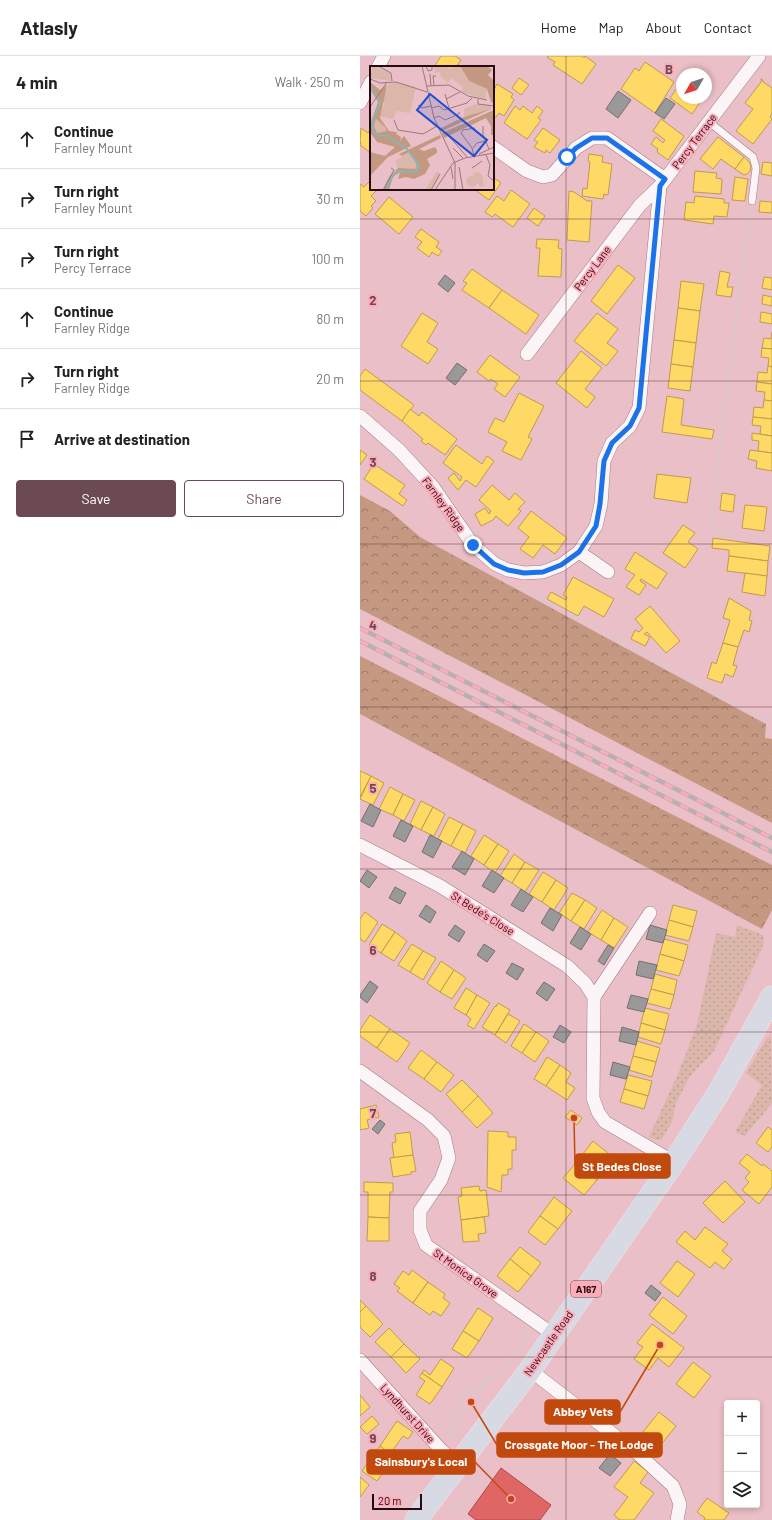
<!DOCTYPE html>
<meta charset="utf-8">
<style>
:root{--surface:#fff;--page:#f2f2f2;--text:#222;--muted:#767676;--line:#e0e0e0;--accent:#6c4a51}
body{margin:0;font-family:Barlow,sans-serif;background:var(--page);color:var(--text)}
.controls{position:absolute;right:12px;bottom:12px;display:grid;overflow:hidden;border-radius:4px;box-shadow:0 2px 6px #0003}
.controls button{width:36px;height:36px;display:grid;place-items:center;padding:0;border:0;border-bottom:1px solid var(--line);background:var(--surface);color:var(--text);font:20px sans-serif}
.compass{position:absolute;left:316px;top:12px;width:36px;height:36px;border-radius:50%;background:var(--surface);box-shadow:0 2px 6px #0003;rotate:231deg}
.scale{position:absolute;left:12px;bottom:10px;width:50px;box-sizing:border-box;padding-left:4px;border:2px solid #280b12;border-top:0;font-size:11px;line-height:14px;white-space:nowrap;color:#280b12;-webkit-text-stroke:3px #feacba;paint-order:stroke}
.stop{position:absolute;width:12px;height:12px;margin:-9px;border:3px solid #1a73e8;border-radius:50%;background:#fff}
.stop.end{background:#1a73e8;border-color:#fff;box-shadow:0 1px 4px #0008}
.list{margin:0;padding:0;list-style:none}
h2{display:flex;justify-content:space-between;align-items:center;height:52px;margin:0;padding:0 16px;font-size:17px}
h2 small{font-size:13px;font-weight:400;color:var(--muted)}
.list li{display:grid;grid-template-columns:26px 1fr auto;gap:12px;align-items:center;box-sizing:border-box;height:60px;padding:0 16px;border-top:1px solid var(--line)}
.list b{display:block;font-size:15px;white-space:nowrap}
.list p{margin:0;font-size:13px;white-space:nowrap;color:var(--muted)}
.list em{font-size:13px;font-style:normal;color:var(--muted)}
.actions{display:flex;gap:8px;padding:12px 16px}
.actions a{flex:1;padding:9px 0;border:1px solid var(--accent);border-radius:4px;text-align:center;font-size:14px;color:var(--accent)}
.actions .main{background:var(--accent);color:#fff}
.icon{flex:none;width:22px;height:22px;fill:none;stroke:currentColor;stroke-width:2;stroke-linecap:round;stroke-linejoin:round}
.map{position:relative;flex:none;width:412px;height:1464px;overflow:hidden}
header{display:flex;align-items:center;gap:24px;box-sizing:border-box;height:56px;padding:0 20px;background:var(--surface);border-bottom:1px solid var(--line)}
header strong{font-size:19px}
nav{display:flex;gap:22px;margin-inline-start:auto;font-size:14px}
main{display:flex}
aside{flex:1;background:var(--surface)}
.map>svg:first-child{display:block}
.grass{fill:url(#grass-dots)}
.forest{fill:url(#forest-crowns)}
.homes{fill:#ffd966;stroke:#be9b4d}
.shops{fill:#e06666;stroke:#a94b4d}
.industry{fill:#999;stroke:#776e70}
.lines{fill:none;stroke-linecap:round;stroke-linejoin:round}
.lane-casing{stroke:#9f7d84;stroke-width:8}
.street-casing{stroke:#9f7d84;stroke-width:14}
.highway-casing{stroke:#f6e2e6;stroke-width:23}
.path{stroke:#d7c9cc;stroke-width:2.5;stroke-dasharray:3 2;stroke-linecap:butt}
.lane{stroke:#fcf5f7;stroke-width:7}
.street{stroke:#fcf5f7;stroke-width:13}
.highway{stroke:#d7d9e3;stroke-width:22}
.rail-casing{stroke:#b9aeb0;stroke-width:4.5}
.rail{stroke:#feacba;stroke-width:3;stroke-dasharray:9;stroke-linecap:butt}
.route{stroke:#1a73e8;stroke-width:5}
.grid{fill:none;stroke:#6c4a51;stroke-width:1;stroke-opacity:0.55}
.labels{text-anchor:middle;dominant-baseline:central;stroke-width:4;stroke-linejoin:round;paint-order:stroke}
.shield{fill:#feacba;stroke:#683b44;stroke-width:1}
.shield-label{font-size:10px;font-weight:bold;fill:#280b12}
.street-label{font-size:11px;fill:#280b12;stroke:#feacba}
.inset-river{fill:none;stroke:#87b7b4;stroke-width:2}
.inset-road{fill:none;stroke:#9d777f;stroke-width:1}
.view{fill:#1d4ed8;fill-opacity:0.15;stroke:#1d4ed8;stroke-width:2}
.inset-edge{fill:none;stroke:#280b12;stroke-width:2}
.grid-label{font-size:13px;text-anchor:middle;font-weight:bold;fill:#6c4a51;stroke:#feacba;stroke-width:4;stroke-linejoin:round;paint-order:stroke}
.leader{fill:none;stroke:#c2490d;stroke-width:1.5}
.callout-dot{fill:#c2490d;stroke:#feacba;stroke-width:1.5}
.callout{fill:#c2490d;stroke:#c2490d;stroke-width:1.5}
.callout-label{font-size:12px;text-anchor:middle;font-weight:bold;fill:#fff}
</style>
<header>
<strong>Atlasly</strong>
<nav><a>Home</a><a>Map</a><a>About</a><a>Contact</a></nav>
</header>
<main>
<aside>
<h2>4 min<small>Walk · 250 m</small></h2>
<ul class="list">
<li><svg class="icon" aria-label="ahead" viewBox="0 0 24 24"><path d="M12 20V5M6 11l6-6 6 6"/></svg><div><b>Continue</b><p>Farnley Mount</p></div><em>20 m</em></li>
<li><svg class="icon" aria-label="right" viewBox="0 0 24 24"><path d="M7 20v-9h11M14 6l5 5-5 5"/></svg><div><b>Turn right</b><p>Farnley Mount</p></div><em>30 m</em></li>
<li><svg class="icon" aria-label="right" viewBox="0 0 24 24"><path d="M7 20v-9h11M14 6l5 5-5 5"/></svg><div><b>Turn right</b><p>Percy Terrace</p></div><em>100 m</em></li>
<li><svg class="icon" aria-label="ahead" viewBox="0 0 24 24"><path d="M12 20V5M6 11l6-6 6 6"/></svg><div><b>Continue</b><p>Farnley Ridge</p></div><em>80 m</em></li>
<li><svg class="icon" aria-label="right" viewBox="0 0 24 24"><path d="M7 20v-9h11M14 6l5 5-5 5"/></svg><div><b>Turn right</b><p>Farnley Ridge</p></div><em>20 m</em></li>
<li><svg class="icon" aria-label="arrive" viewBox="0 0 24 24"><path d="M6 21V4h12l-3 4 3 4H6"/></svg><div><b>Arrive at destination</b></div></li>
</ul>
<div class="actions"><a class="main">Save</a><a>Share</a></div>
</aside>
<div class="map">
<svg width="412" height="1464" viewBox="0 0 412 1464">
<defs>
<pattern id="grass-dots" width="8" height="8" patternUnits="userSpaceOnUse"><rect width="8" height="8" fill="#dab7aa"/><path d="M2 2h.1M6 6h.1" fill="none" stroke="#bb9c91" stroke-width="1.8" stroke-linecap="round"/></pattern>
<pattern id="forest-crowns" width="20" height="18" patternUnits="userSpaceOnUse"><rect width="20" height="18" fill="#c49881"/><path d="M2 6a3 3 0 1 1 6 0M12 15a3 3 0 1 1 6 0" fill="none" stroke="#9f7a68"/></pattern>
</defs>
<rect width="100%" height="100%" fill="#ebbfc7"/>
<g class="grass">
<polygon points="377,869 403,879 404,885 402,892 354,995 330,1020 316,1047 312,1066 301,1084 297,1084 289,1081 318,1018 337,969 356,877 375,881"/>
<polygon points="411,979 412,1047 385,1080 375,1076 402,1029 386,1017 406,983"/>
</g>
<g class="forest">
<polygon points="0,439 30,455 60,481 406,668 405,682 412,683 412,767 0,553"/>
<polygon points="0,600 412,809 412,854 402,873 0,658"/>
</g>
<g class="homes">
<polygon points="81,0 95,0 101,4 96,11 74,11"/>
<polygon points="188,0 222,0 224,2 225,0 236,8 222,28 193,9 195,6 187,1"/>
<polygon points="285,6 314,26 295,57 261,33 275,12 279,15"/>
<polygon points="159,22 169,29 161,39 152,32"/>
<polygon points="401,23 402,23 403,26 412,32 412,57 410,61 412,63 393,88 376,75 393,53 385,47 401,26"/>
<polygon points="322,25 322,42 343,42 332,58 310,42"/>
<polygon points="137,28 153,38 151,41 154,44 144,60 139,57 136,61 133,60 133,35"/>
<polygon points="155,50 160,54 163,50 172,57 177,50 183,55 178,62 181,64 167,83 144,67"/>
<polygon points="301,63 324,80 308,104 297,96 298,93 291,88 296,81 303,87 305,84 293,75"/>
<polygon points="1,72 8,77 11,72 11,97 0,89 1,86 0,85"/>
<polygon points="183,72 200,84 190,97 186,94 185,97 174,91 178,86 174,84"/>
<polygon points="358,81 384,101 375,113 361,103 353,113 340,103"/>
<polygon points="229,98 243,100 242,106 252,108 248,139 244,138 243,143 222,140 223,132 227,133 230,106 228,105"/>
<polygon points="384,101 390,107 391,111 390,115 387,118 384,119 375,113"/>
<polygon points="403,106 412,107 412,120 401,118"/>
<polygon points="335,115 357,117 356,122 362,123 361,138 333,136"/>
<polygon points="133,121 141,127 129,144 114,133 133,133"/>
<polygon points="375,121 388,123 385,145 372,144"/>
<polygon points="9,126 11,128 11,133 17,134 11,140 16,145 11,150 13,152 6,160 0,155 0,128 4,131"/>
<polygon points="151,134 170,148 153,171 135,158 132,161 125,156 137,140 144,145"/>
<polygon points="209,135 214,136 227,145 232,145 229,186 207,184"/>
<polygon points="335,140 364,143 364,147 369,147 367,161 354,160 353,168 324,164 326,146 334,147"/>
<polygon points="29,141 53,161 39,178 15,158"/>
<polygon points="400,145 412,146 412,157 399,156"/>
<polygon points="174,152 185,160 178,170 167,162"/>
<polygon points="61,173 79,186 76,191 82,195 78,200 72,196 69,201 57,192 62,186 55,181"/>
<polygon points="177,183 199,184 198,192 202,193 201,221 178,220 180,192 176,192"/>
<polygon points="258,209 275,222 247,258 231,245"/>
<polygon points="112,213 142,234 129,252 102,234 107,227 103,225"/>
<polygon points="360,215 370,217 367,231 373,231 371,241 356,239"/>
<polygon points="404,221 412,222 412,234 402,232"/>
<polygon points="321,225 344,228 340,255 318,252"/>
<polygon points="142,234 179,259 166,278 129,252"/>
<polygon points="403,239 412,241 412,250 402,248"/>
<polygon points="318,252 340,255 336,287 314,284"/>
<polygon points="401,256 412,258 412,268 400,266"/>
<polygon points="62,257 78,267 67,286 78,293 68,308 41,290"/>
<polygon points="237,257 258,273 247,287 258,295 246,310 214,285"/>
<polygon points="412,276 412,293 402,292 404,282 411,283"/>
<polygon points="314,284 336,287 333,311 311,308"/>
<polygon points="402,292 412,293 412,311 408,310 409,302 401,301"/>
<polygon points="221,295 242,312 225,333 235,341 227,352 196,327"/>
<polygon points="130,299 160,321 145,341 134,333 138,328 131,323 129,325 117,316"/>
<polygon points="311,308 333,311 330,335 308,332"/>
<polygon points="408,310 412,311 412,328 397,326 398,316 407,317"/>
<polygon points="5,313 54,349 42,365 0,334 0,320"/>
<polygon points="397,326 412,328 412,345 404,344 405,336 396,335"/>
<polygon points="159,337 184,350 168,381 172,383 161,404 142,395 147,386 128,376 135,362 144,366"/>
<polygon points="307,340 324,343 321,369 354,374 352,383 302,376"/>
<polygon points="404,344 412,345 412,363 393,361 394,351 403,352"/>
<polygon points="50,353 59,360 62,356 97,383 85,399 68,387 66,389 61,385 63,383 42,365"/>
<polygon points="393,361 412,363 412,380 400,378 401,370 392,369"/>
<polygon points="392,377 412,380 412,397 398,395 399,385 392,384"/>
<polygon points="96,389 122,408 127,400 134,405 116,431 106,424 98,434 88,422 94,417 100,425 102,421 83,407"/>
<polygon points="0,394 7,399 0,409"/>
<polygon points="390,394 412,397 412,415 396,412 397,405 388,403"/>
<polygon points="14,408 45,429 39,438 47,444 43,450 4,423"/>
<polygon points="297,418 331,422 327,447 294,442"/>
<polygon points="132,429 149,444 155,437 165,446 158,453 161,455 148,470 136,460 133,464 121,470 115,458 125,452 129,458 131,455 119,444"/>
<polygon points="362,437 375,439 373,456 360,454"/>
<polygon points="385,449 407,451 404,475 382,472"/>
<polygon points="171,455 207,482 195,498 183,489 173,502 160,493 169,481 158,472"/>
<polygon points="323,469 335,477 328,486 338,493 325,512 303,497"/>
<polygon points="353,482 410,490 408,505 369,500 369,494 352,492"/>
<polygon points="275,496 307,517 297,533 281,523 280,525 286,529 279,539 266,531 275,519 265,513"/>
<polygon points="369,500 408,505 407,520 367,515"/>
<polygon points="385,517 407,520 405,540 382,536"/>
<polygon points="213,521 254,543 244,561 224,550 218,560 187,543 191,536 206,544 207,541 203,539"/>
<polygon points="369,542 391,555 389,564 392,565 389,576 384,574 378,591 363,587 370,564 363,562"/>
<polygon points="290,550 320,585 306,597 287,576 284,578 290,581 285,590 271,583 275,574 279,576 283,572 275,563"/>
<polygon points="363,587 378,591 373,609 377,610 373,621 365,618 362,627 347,622 352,606 356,608"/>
<polygon points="0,715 11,720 0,741"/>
<polygon points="11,720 24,727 13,749 0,743"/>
<polygon points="30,731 43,738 33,759 19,753"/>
<polygon points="43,738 55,744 44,765 33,759"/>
<polygon points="61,745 73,751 61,774 50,768"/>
<polygon points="73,751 85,758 74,780 61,774"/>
<polygon points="89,761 103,768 91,790 78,783"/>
<polygon points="103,768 116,775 105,797 91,790"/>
<polygon points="124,779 138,788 124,809 111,800"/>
<polygon points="138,788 149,795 135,817 124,809"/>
<polygon points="154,798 165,806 152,827 140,820"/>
<polygon points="165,806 179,814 165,836 152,827"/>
<polygon points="183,816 196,824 182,846 169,838"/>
<polygon points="196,824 208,832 194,854 182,846"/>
<polygon points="212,837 225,844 211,865 199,857"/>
<polygon points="225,844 237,852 224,873 211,865"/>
<polygon points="313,849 337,855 333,871 309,864"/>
<polygon points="242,854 254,862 241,884 228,876"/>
<polygon points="5,856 18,866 5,886 0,883 0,863"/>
<polygon points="254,862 268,871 254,892 241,884"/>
<polygon points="309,864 333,871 329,885 305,879"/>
<polygon points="22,868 35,876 21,897 9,889"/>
<polygon points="35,876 47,885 34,905 21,897"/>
<polygon points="304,883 328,889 324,905 300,898"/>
<polygon points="52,888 63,895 50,916 38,909"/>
<polygon points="63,895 76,902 63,924 50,916"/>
<polygon points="300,898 324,905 319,920 296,914"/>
<polygon points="81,905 94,914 80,936 67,927"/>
<polygon points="94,914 106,922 92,943 80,936"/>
<polygon points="295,918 317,924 314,939 291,933"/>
<polygon points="106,932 117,939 106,959 94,952"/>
<polygon points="291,933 314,939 310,953 287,947"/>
<polygon points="117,939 130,947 114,973 107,969 111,963 106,959"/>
<polygon points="138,947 150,954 135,979 122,971 135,950 136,951"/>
<polygon points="285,952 309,958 305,974 281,967"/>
<polygon points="148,958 160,965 146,987 135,979"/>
<polygon points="10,959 30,973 17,992 0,980 0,974"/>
<polygon points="281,967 305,974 301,988 278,981"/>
<polygon points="164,968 176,976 162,997 151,990"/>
<polygon points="30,973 50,987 37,1006 17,992"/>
<polygon points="176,976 189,985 175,1006 162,997"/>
<polygon points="277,985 300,992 296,1006 273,1000"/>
<polygon points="61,994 77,1006 64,1023 48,1012"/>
<polygon points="273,1000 296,1006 292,1021 269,1014"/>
<polygon points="187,1001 200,1009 186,1030 174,1023"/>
<polygon points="77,1006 94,1019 81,1036 64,1023"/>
<polygon points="200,1009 211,1017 206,1026 215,1032 207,1044 186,1030"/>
<polygon points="268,1019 292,1025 288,1040 264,1033"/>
<polygon points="102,1024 118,1040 102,1056 86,1038"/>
<polygon points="264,1033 288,1040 284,1053 260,1046"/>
<polygon points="118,1040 133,1057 117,1072 102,1056"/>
<polygon points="16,1049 19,1061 7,1064 9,1072 0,1074 0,1053"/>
<polygon points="211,1054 222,1062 217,1069 205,1061"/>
<polygon points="408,1071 412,1074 412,1091 408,1096 396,1087"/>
<polygon points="128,1075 148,1076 148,1081 156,1081 156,1094 152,1094 152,1113 148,1113 148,1119 142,1119 141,1136 127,1131"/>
<polygon points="50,1076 53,1099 34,1102 32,1087 36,1086 35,1078"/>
<polygon points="233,1085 254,1102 237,1124 216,1107"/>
<polygon points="387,1098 402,1110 403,1108 412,1115 412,1131 399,1148 382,1134 389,1126 385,1122 390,1116 379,1107"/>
<polygon points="53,1099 56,1115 51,1116 51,1118 33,1121 30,1102"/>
<polygon points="216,1107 237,1124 224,1139 203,1122"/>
<polygon points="365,1125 385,1146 363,1167 343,1147"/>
<polygon points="4,1126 33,1127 33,1136 30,1136 29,1162 8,1161 8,1136 4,1136"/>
<polygon points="119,1130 120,1135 126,1134 129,1160 101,1164 98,1141 102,1140 101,1132"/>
<polygon points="194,1141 212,1155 198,1173 180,1160"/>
<polygon points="180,1160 198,1173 185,1189 168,1176"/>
<polygon points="8,1161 29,1162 29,1185 7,1185"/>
<polygon points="124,1161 126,1177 118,1178 119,1185 103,1186 101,1164"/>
<polygon points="345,1171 368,1188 362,1195 372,1203 364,1213 355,1206 350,1212 316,1186 325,1175 335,1184"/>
<polygon points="160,1191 181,1207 171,1220 150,1203"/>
<polygon points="150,1203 171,1220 158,1236 137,1220"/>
<polygon points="317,1205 335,1218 318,1241 300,1227"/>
<polygon points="52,1214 68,1226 53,1247 37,1235 40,1232 34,1228 43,1215 49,1219"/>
<polygon points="68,1226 85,1238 83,1242 90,1247 81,1260 73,1255 70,1259 53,1247"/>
<polygon points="303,1241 327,1260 313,1278 289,1259"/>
<polygon points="0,1244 6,1250 0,1256"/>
<polygon points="6,1250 23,1268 10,1281 0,1271 0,1256"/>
<polygon points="118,1252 133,1262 119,1285 103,1275"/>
<polygon points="292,1268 324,1292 309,1311 298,1302 289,1314 274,1303 283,1291 277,1287"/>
<polygon points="29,1272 44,1288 31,1301 15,1286"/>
<polygon points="103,1275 119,1285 107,1302 92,1293"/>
<polygon points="44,1288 60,1303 46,1317 31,1301"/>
<polygon points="81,1303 94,1312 82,1331 62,1317 64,1314 70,1319"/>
<polygon points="333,1306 351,1320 334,1342 316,1328"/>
<polygon points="62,1317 82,1331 70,1348 56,1339 65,1325 59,1321"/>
<polygon points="0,1339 10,1351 0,1360"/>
<polygon points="299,1356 316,1370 296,1395 279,1381"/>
<polygon points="12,1360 19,1368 7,1378 0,1371"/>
<polygon points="37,1365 53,1376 48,1383 43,1380 30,1398 20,1390"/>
<polygon points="20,1390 30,1398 17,1415 22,1418 17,1425 2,1415"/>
<polygon points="274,1405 288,1416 280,1427 294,1437 274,1464 260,1464 254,1459 268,1441 254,1431"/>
<polygon points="0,1421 9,1429 0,1441"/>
<polygon points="347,1442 369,1457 364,1464 344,1464 345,1462 337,1456"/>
</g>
<polygon class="shops" points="141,1412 191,1449 180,1464 116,1464 108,1458"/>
<g class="industry">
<polygon points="258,35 271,44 258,62 246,53"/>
<polygon points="306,42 315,48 304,63 295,57"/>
<polygon points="85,219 95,227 88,236 78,228"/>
<polygon points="97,307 107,314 95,329 86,322"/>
<polygon points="10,748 21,754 13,771 1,765"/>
<polygon points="41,764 53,770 45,786 33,780"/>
<polygon points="70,779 82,785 73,802 62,796"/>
<polygon points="102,795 114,803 105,819 92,811"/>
<polygon points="7,814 17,821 9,832 0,825"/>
<polygon points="132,814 144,822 134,837 122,830"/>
<polygon points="35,831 46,837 40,848 29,842"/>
<polygon points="161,833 173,841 163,856 151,849"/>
<polygon points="66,849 76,856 70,867 59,860"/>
<polygon points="190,852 202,859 193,875 181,867"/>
<polygon points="95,869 105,876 99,886 88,879"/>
<polygon points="290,869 307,874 303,887 286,883"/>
<polygon points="220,871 231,878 221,894 210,887"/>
<polygon points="124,888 135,895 127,906 117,899"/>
<polygon points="248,889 254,892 244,909 238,905"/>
<polygon points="279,905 297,909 293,923 276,919"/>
<polygon points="152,907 164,913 157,924 146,917"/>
<polygon points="10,925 18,931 7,947 0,941 0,939"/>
<polygon points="184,926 195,933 187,945 176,937"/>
<polygon points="271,939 288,943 284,956 267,952"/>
<polygon points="200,969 211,976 204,987 193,981"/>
<polygon points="262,971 279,976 276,989 259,985"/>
<polygon points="253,1006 270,1011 266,1023 250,1019"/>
<polygon points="20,1064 25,1068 18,1078 12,1073"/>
<polygon points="291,1229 301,1237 295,1245 285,1237"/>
<polygon points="250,1398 261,1407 250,1420 239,1412"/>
</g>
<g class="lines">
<defs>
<polyline id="lane" points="349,66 393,101 396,112 392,145"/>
<g id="street">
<polyline points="18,11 24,0"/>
<polyline points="0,47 11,26"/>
<polyline points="133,91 167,115 183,121 192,119 216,92 232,82 247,82 305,123"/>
<polyline points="167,298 280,149 300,130"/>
<polyline points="0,360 39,394 73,431 113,489 135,508 148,514 164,517 183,516 201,509 219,496 236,470 241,448 244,405 252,387 270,370 279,352 300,130 399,0"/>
<polyline points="219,496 248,516"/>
<polyline points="0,789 80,830 207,910 225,927 234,941 233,1042 238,1056 245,1066 314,1106"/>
<polyline points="234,941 290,857"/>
<polyline points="0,1015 68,1064 84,1080 89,1102 81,1124 60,1155 60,1174 66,1189 194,1279"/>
<polyline points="0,1304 82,1395 98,1409"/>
<polyline points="170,1314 276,1396 313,1430 320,1448 317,1464"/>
</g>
<polyline id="highway" points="56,1464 170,1314 314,1106 358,1038 412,941"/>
</defs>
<use href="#lane" class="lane-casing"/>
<use href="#street" class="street-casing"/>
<use href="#highway" class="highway-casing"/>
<g class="path">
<polyline points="390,155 351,466 354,473 362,477 412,483"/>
<polyline points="165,531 165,533 406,664 412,660"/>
<polyline points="380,956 412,887"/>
<polyline points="87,1379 95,1356 107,1340 151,1304 169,1278"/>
<path d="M89,1383C101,1359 116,1340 134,1320"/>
<path d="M89,1455C103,1446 114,1436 116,1419"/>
</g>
<use href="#lane" class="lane"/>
<use href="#street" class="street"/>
<use href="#highway" class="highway"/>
<defs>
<g id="rail">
<polyline points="0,572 412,782"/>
<polyline points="0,585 412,796"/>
</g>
</defs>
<use href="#rail" class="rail-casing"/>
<use href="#rail" class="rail"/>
</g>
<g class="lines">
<polyline class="route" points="113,489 134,508 148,514 164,517 183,516 201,509 219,496 236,470 240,448 244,405 252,387 270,370 279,352 300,130 305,123 247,82 232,82 216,92 207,101"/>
</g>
<path class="grid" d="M206,0V1464M0,163H412M0,325H412M0,488H412M0,651H412M0,813H412M0,976H412M0,1139H412M0,1301H412"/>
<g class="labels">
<rect class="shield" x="211" y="1225" width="30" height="16" rx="3"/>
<g class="shield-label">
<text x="226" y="1233">A167</text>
</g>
<g class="street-label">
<text transform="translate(334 85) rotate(-53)">Percy Terrace</text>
<text transform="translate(232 212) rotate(-53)">Percy Lane</text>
<text transform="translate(84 448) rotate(54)">Farnley Ridge</text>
<text transform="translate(123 857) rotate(32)">St Bede's Close</text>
<text transform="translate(106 1217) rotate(35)">St Monica Grove</text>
<text transform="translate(188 1287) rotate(-55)">Newcastle Road</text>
<text transform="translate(48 1357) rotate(48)">Lyndhurst Drive</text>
</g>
</g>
<g transform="translate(10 10)">
<rect width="124" height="124" fill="#ebbfc7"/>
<path d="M3,0L20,7L21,15L0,12ZM26,16L46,21L40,47L26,45L24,53L10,50L14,39L13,30L18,22L17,19ZM6,53L15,61L17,65L6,67L4,60ZM39,86L45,93L47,103L28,102L25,95ZM107,106L112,108L114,120L110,121L103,107Z" fill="#dab7aa"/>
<path d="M90,0H117L122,4L118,9L124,15V37L121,36L117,23L99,15ZM0,16L10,24L17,19L10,52L19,65L27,66L26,68L31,71L30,75L34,70L41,80L18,91L0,110V86L15,90L25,81L7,76L0,66V58L8,36L0,23ZM6,53L15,61L17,65L7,67L4,60ZM119,39L121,43L72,65L71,62ZM124,44V69H121V60L116,52L74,72L72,67ZM70,69L71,72L49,83L54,85L65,81L67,84V87L57,93L60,99L55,108L44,113L36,111L28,113L30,106L23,111L19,124H13L19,111L28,102L47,103L45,93L39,86L32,90L29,88Z" fill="#c49881" fill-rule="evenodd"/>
<path d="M106,38L119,39L121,43L94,51V43Z" fill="#dab7aa"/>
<path d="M64,0H79V6L84,0L90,1L99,15L117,23L115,33L91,26L93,21L81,12L78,17L71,11L70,6L65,7Z" fill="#dab7aa"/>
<path d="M67,105L70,108L61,124H55Z" fill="#dab7aa"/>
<path d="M78.5 6a5.5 5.5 0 1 1 11 0a5.5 5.5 0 1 1-11 0ZM104,21L115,24L113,32L101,29ZM96.5 115a5.5 5.5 0 1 1 11 0a5.5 5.5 0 1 1-11 0Z" fill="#dab7aa"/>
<path class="inset-river" d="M0,21L10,35L2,57L4,67L8,70L15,69L37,83L48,98L47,106L27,105L18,117L17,124"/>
<path class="inset-road" d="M8,0L21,7L22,15M52,0L64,52L85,97V124M56,0L58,5L62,4V0M60,8L61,20M0,13L10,17L26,16L57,26M64,19L63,10H66M57,20L79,19L98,30L117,34M75,28L79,42M76,33L90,26M108,33V38L124,40M48,39L52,42L61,40M0,41L17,16M62,42L69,40L74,44L97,37L102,32M64,52L69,50L75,54L89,48V46M24,54L28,64L53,68L67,60M113,60V69L119,83M78,69L97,91M83,82L93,92M103,82L107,77L115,75M109,88L124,81M116,89L120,99L118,110L124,115M104,90L102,82L91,67L93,64L105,62M83,97L95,92L124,87M81,101L83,113M89,101L93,124M102,102L112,95M13,124L24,104L21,102M61,124L70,108M65,124L83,97"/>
<path class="view" d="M60,28L117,74L104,90L47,44Z"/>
<rect width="124" height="124" class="inset-edge"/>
</g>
<g class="grid-label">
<text x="309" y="18">B</text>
<text x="13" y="249">2</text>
<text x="13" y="411">3</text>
<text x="13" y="574">4</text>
<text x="13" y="737">5</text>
<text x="13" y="899">6</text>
<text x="13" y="1062">7</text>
<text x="13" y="1225">8</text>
<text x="13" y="1387">9</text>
</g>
<path class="leader" d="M214 1062L215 1110M300 1289L260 1356M111 1346L137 1389M151 1443L115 1406"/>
<g class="callout-dot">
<circle cx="214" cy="1062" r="4"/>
<circle cx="300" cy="1289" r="4"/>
<circle cx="111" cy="1346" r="4"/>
<circle cx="151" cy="1443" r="4"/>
</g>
<g class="callout">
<rect x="215" y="1098" width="95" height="24" rx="4"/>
<rect x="185" y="1344" width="75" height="24" rx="4"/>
<rect x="137" y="1377" width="165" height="24" rx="4"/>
<rect x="7" y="1394" width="108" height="24" rx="4"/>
</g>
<g class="callout-label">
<text x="262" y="1115">St Bedes Close</text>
<text x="223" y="1360">Abbey Vets</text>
<text x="219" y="1393">Crossgate Moor - The Lodge</text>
<text x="61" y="1410">Sainsbury's Local</text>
</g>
</svg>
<div class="controls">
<button>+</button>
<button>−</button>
<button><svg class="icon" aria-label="layers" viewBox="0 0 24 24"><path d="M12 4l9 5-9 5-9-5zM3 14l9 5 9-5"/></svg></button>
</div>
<svg class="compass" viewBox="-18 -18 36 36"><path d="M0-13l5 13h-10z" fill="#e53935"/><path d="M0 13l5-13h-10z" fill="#767676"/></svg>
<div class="scale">20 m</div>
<div class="stop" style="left:207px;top:101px"></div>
<div class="stop end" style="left:113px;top:489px"></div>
</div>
</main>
